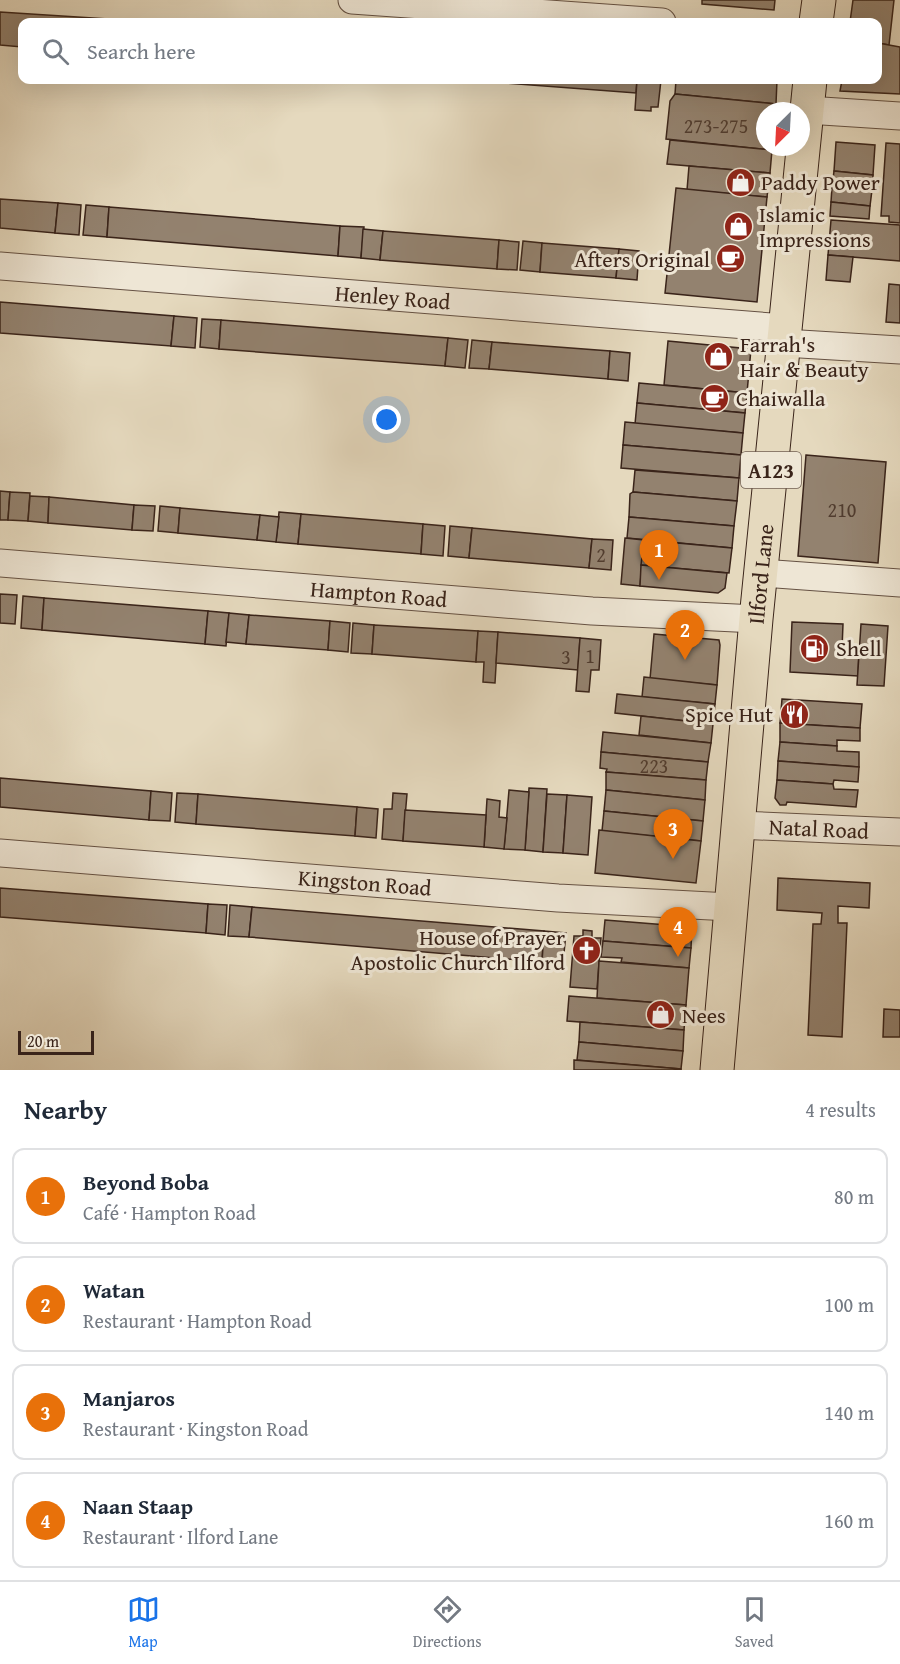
<!DOCTYPE html>
<meta charset="utf-8">
<style>
:root{--surface:#fff;--page:#f2f2f3;--text:#1f2937;--muted:#747a83;--line:#e0e1e3;--accent:#1a73e8}
body{margin:0;font-family:"Gentium Book Plus",serif;background:var(--page);color:var(--text)}
.compass{position:absolute;left:756px;top:102px;width:54px;height:54px;border-radius:50%;background:var(--surface);box-shadow:0 6px 24px #0002;rotate:204deg}
.scale{position:absolute;left:18px;bottom:15px;width:76px;box-sizing:border-box;padding-left:6px;border:3px solid #3a241a;border-top:0;font-size:16px;line-height:21px;white-space:nowrap;color:#3a241a;-webkit-text-stroke:4px #eee6d5;paint-order:stroke}
.you{position:absolute;left:387px;top:420px;width:21px;height:21px;margin:-15px;border:4px solid #fff;border-radius:50%;background:#1a73e8;box-shadow:0 0 0 9px #1a73e833}
.badge{display:grid;place-items:center;width:39px;height:39px;border-radius:50%;background:var(--accent);color:#fff;font-size:20px;font-weight:700}
.pin{position:absolute;translate:-50% -50px;filter:drop-shadow(0 2px 3px #0008)}
.pin::after{content:'';position:absolute;top:32px;width:21px;height:18px;background:inherit;clip-path:polygon(0 0,100% 0,50% 100%)}
.list{margin:0;padding:0;list-style:none}
h2{display:flex;justify-content:space-between;align-items:center;height:78px;margin:0;padding:0 24px;font-size:26px}
h2 small{font-size:20px;font-weight:400;color:var(--muted)}
.list li{display:grid;grid-template-columns:39px 1fr auto;gap:18px;align-items:center;box-sizing:border-box;height:96px;margin:0 12px 12px;padding:0 12px;border:2px solid var(--line);border-radius:12px}
.list b{display:block;font-size:22px;white-space:nowrap}
.list p{margin:0;font-size:20px;white-space:nowrap;color:var(--muted)}
.list em{font-size:20px;font-style:normal;color:var(--muted)}
.icon{flex:none;width:33px;height:33px;fill:none;stroke:currentColor;stroke-width:2;stroke-linecap:round;stroke-linejoin:round}
.map{position:relative;flex:none;width:900px;height:1070px;overflow:hidden}
.search{position:absolute;background:var(--surface);box-shadow:0 6px 24px #0002;left:18px;right:18px;top:18px;height:66px;display:flex;align-items:center;gap:15px;box-sizing:border-box;padding:0 21px;border-radius:12px;color:var(--muted);font-size:22px}
.sheet{height:510px;background:var(--surface)}
nav{display:flex;justify-content:space-around;align-items:center;box-sizing:border-box;height:84px;border-top:2px solid var(--line);background:var(--surface);font-size:16px;color:var(--muted)}
nav a{display:grid;justify-items:center;gap:3px}
nav .on{color:var(--accent)}
.map>svg:first-child{display:block}
.building{fill:#93826f;stroke:#3a241a;stroke-width:1.5}
.lines{fill:none;stroke-linecap:round;stroke-linejoin:round}
.minor-casing{stroke:#655143;stroke-width:29}
.major-casing{stroke:#3a241a;stroke-width:35}
.minor{stroke:#eee6d5;stroke-width:27}
.major{stroke:#e5d9be;stroke-width:33}
.labels{text-anchor:middle;dominant-baseline:central;stroke-width:6;stroke-linejoin:round;paint-order:stroke}
.number-label{font-size:20px;fill:#503c2f}
.shield{fill:#eee6d5;stroke:#705e52;stroke-width:1.5}
.shield-label{font-size:21px;font-weight:bold;fill:#3a241a}
.poi-label{font-size:22px;fill:#3a241a;stroke:#eee6d5;text-anchor:start}
.street-label{font-size:22px;fill:#3a241a;stroke:#eee6d5}
</style>
<div class="map">
<svg width="900" height="1070" viewBox="0 0 900 1070">
<rect width="100%" height="100%" fill="#e5d9be"/>
<filter id="stains"><feTurbulence type="fractalNoise" baseFrequency=".00333" numOctaves="4"/><feColorMatrix values="0 0 0 0 .2 0 0 0 0 .09 0 0 0 0 .02 0 0 0 .5 -.17"/></filter>
<radialGradient id="worn" r=".72"><stop offset=".6" stop-color="#630" stop-opacity="0"/><stop offset="1" stop-color="#630" stop-opacity=".3"/></radialGradient>
<g class="building">
<polygon points="702,0 775,0 774,10 702,4"/>
<polygon points="853,0 894,0 889,45 878,43 878,22 850,22"/>
<polygon points="0,12 155,22 22,22 22,47 0,45"/>
<polygon points="878,43 900,47 900,94 840,91 842,80 878,80"/>
<polygon points="466,80 637,80 636,93"/>
<polygon points="637,80 661,80 658,107 651,107 651,111 635,110"/>
<polygon points="676,80 777,80 776,104 675,94"/>
<polygon points="675,94 776,104 776,111 765,111 765,147 772,147 772,150 666,139 670,101"/>
<polygon points="670,140 772,150 770,173 667,164"/>
<polygon points="836,142 875,145 873,175 834,171"/>
<polygon points="886,143 900,144 900,223 889,222 889,216 881,216"/>
<polygon points="689,166 770,173 767,197 687,190"/>
<polygon points="834,171 873,175 872,190 832,187"/>
<polygon points="832,187 872,190 870,206 831,202"/>
<polygon points="676,188 767,197 757,302 665,293"/>
<polygon points="0,199 58,203 55,233 0,228"/>
<polygon points="831,202 870,206 869,219 830,216"/>
<polygon points="58,203 81,205 79,235 55,233"/>
<polygon points="86,205 109,207 107,237 83,235"/>
<polygon points="109,207 340,226 338,256 107,237"/>
<polygon points="831,220 900,225 900,261 828,255"/>
<polygon points="340,226 364,227 361,258 338,256"/>
<polygon points="363,229 383,231 380,260 361,258"/>
<polygon points="383,231 499,240 497,269 380,260"/>
<polygon points="499,240 519,242 517,270 497,269"/>
<polygon points="523,241 542,243 540,272 520,270"/>
<polygon points="542,243 619,249 616,278 540,272"/>
<polygon points="619,249 639,251 637,280 616,278"/>
<polygon points="828,255 853,257 850,282 826,280"/>
<polygon points="889,284 900,285 900,323 886,322"/>
<polygon points="0,302 174,316 171,346 0,333"/>
<polygon points="174,316 197,318 195,348 171,346"/>
<polygon points="202,319 221,320 219,349 200,347"/>
<polygon points="221,320 448,338 445,366 219,349"/>
<polygon points="448,338 468,340 465,368 445,366"/>
<polygon points="472,340 492,342 489,369 469,368"/>
<polygon points="668,341 751,349 747,393 664,385"/>
<polygon points="492,342 610,351 608,379 489,369"/>
<polygon points="610,351 630,353 628,381 608,379"/>
<polygon points="639,383 747,393 745,413 637,403"/>
<polygon points="637,403 745,413 743,433 635,424"/>
<polygon points="625,422 743,433 741,455 623,445"/>
<polygon points="623,445 741,455 739,478 621,468"/>
<polygon points="806,455 886,462 878,563 798,556"/>
<polygon points="635,470 739,478 737,501 633,492"/>
<polygon points="0,491 10,492 8,520 0,520"/>
<polygon points="10,492 30,493 28,521 8,520"/>
<polygon points="633,492 737,501 734,526 629,517 630,494"/>
<polygon points="30,496 49,497 48,523 28,521"/>
<polygon points="49,497 134,505 132,530 48,523"/>
<polygon points="134,505 155,506 153,531 132,530"/>
<polygon points="160,506 180,508 178,533 158,531"/>
<polygon points="180,508 260,515 257,540 178,533"/>
<polygon points="279,512 301,514 298,544 276,542"/>
<polygon points="301,514 423,524 421,554 298,544"/>
<polygon points="260,515 279,517 276,542 257,540"/>
<polygon points="629,517 734,526 732,548 627,538"/>
<polygon points="423,524 445,526 443,556 421,554"/>
<polygon points="450,526 472,528 469,558 448,556"/>
<polygon points="472,528 592,539 589,568 469,558"/>
<polygon points="625,538 644,540 640,586 621,584"/>
<polygon points="592,539 613,540 611,570 589,568"/>
<polygon points="644,540 732,548 729,573 641,565"/>
<polygon points="641,565 727,573 725,588 718,593 640,586"/>
<polygon points="0,594 17,595 15,624 0,623"/>
<polygon points="23,596 44,598 42,630 21,628"/>
<polygon points="44,598 208,611 205,644 42,630"/>
<polygon points="208,611 229,613 226,646 205,644"/>
<polygon points="229,613 249,615 246,644 226,642"/>
<polygon points="249,615 330,621 328,650 246,644"/>
<polygon points="330,621 350,623 348,652 328,650"/>
<polygon points="792,622 843,624 842,649 859,649 858,676 790,672"/>
<polygon points="353,623 374,625 372,654 351,653"/>
<polygon points="861,624 888,626 884,686 857,685"/>
<polygon points="374,625 478,631 476,662 372,654"/>
<polygon points="478,631 498,632 495,683 483,682 484,662 476,662"/>
<polygon points="498,632 580,638 578,670 496,663"/>
<polygon points="654,634 719,640 720,645 717,685 650,679"/>
<polygon points="580,638 601,640 599,670 591,670 589,692 576,691"/>
<polygon points="644,677 717,685 715,704 642,697"/>
<polygon points="617,694 715,704 713,724 615,713"/>
<polygon points="782,699 862,704 860,728 780,723"/>
<polygon points="641,716 713,724 711,743 639,735"/>
<polygon points="780,723 860,728 860,741 837,740 837,746 780,742"/>
<polygon points="603,732 711,743 708,762 601,752"/>
<polygon points="780,742 837,746 837,751 859,752 859,767 778,761"/>
<polygon points="601,752 708,762 706,780 606,772 607,769 600,768"/>
<polygon points="778,761 859,767 858,782 834,780 833,784 777,780"/>
<polygon points="606,772 706,780 705,800 606,790"/>
<polygon points="0,778 151,791 149,820 0,807"/>
<polygon points="777,780 833,784 834,789 858,790 856,807 787,802 786,805 780,805 775,798"/>
<polygon points="529,788 547,789 543,852 525,850"/>
<polygon points="509,790 529,792 525,850 504,849"/>
<polygon points="606,790 705,800 703,821 604,811"/>
<polygon points="151,791 172,793 170,821 149,820"/>
<polygon points="177,793 198,794 196,824 175,822"/>
<polygon points="393,793 407,794 403,841 382,839 384,809 392,809"/>
<polygon points="198,794 357,807 355,836 196,824"/>
<polygon points="547,794 567,795 563,853 543,852"/>
<polygon points="567,795 592,797 588,855 563,853"/>
<polygon points="487,799 500,801 499,817 507,818 504,849 484,847"/>
<polygon points="357,807 378,809 376,838 355,836"/>
<polygon points="405,810 486,815 484,847 403,841"/>
<polygon points="604,811 703,821 701,841 602,831"/>
<polygon points="599,830 701,841 696,883 595,873"/>
<polygon points="778,878 870,883 869,908 838,906 838,923 847,923 842,1037 808,1035 813,924 821,924 822,913 777,910"/>
<polygon points="0,888 208,904 206,933 0,917"/>
<polygon points="208,904 227,905 225,935 206,933"/>
<polygon points="230,905 252,907 249,937 228,936"/>
<polygon points="252,907 544,931 542,962 249,937"/>
<polygon points="605,920 692,927 691,948 603,941"/>
<polygon points="583,930 592,931 592,938 601,938 597,989 570,987 574,936 583,936"/>
<polygon points="544,931 566,933 563,963 542,962"/>
<polygon points="603,941 691,948 689,968 621,962 622,958 601,957"/>
<polygon points="599,961 689,968 686,1005 597,998"/>
<polygon points="569,996 686,1005 684,1030 567,1021"/>
<polygon points="884,1009 900,1010 900,1037 883,1037"/>
<polygon points="580,1022 684,1030 683,1051 579,1042"/>
<polygon points="579,1042 683,1051 681,1069 577,1060"/>
<polygon points="574,1060 681,1069 681,1070 574,1070"/>
</g>
<g class="lines">
<defs>
<g id="minor">
<polyline points="352,0 662,22"/>
<polyline points="807,110 900,116"/>
<path id="s1" d="M0,266L785,328"/>
<polyline points="784,343 900,350"/>
<path id="s2" d="M0,563L592,611L756,619"/>
<polyline points="761,573 900,583"/>
<path id="s3" d="M738,825L900,832"/>
<path id="s4" d="M0,853L558,898L730,907"/>
</g>
<g id="major">
<polyline points="816,22 819,0"/>
<path id="s5" d="M717,1070L756,619L810,80"/>
</g>
</defs>
<use href="#minor" class="minor-casing"/>
<use href="#major" class="major-casing"/>
<use href="#minor" class="minor"/>
<use href="#major" class="major"/>
</g>
<defs>
<symbol id="shop-disc" viewBox="-11 -11 22 22"><circle r="9.5" fill="#8f2418" stroke="#eee6d5"/><path d="M-5-2.5h2.3a2.7 3.5 0 0 1 5.4 0H5L5.5 6h-11ZM-1.5-2.5h3a1.5 2.3 0 0 0-3 0Z" fill="#fff"/></symbol>
<symbol id="cafe-disc" viewBox="-11 -11 22 22"><circle r="9.5" fill="#8f2418" stroke="#eee6d5"/><path d="M-5.5-4.5H6V0H3Q3 3.5 0 3.5H-2.5Q-5.5 3.5-5.5 0ZM3-3.2v2h1.7v-2ZM-6 4.5H4V6H-6Z" fill="#fff"/></symbol>
<symbol id="fuel-disc" viewBox="-11 -11 22 22"><circle r="9.5" fill="#8f2418" stroke="#eee6d5"/><path d="M-5.5-6h7V0h2V4h1.3V-2.5L3-4.5l.8-.8L6-3V5H2.5V1h-1V6h-7ZM-4.2-4.7v3.2H.2V-4.7Z" fill="#fff"/></symbol>
<symbol id="restaurant-disc" viewBox="-11 -11 22 22"><circle r="9.5" fill="#8f2418" stroke="#eee6d5"/><path d="M-5-6h1v4h1v-4h1v4h1v-4h1v5L-1.5 .5V6h-2V.5L-5-1ZM5-6V6H3V1.5H1.5Q1.5-4 5-6Z" fill="#fff"/></symbol>
<symbol id="church-disc" viewBox="-11 -11 22 22"><circle r="9.5" fill="#8f2418" stroke="#eee6d5"/><path d="M-1.2-6h2.4v3.5h3.3v2.4h-3.3V6h-2.4V-.1h-3.3v-2.4h3.3Z" fill="#fff"/></symbol>
</defs>
<g fill-rule="evenodd">
<use href="#shop-disc" x="724" y="166" width="33" height="33"/>
<use href="#shop-disc" x="722" y="210" width="33" height="33"/>
<use href="#cafe-disc" x="714" y="242" width="33" height="33"/>
<use href="#shop-disc" x="702" y="340" width="33" height="33"/>
<use href="#cafe-disc" x="698" y="382" width="33" height="33"/>
<use href="#fuel-disc" x="798" y="632" width="33" height="33"/>
<use href="#restaurant-disc" x="778" y="698" width="33" height="33"/>
<use href="#church-disc" x="570" y="934" width="33" height="33"/>
<use href="#shop-disc" x="644" y="998" width="33" height="33"/>
</g>
<g class="labels">
<g class="number-label">
<text x="716" y="125">273-275</text>
<text x="842" y="509">210</text>
<text x="601" y="554">2</text>
<text x="590" y="655">1</text>
<text x="566" y="656">3</text>
<text x="654" y="765">223</text>
</g>
<rect class="shield" x="741" y="452" width="60" height="36" rx="4.5"/>
<g class="shield-label">
<text x="771" y="470">A123</text>
</g>
<g class="poi-label">
<text x="761" y="182">Paddy Power</text>
<text x="759" y="214">Islamic<tspan x="759" dy="25">Impressions</tspan></text>
<text x="710" y="259" text-anchor="end">Afters Original</text>
<text x="740" y="344">Farrah's<tspan x="740" dy="25">Hair &amp; Beauty</tspan></text>
<text x="736" y="398">Chaiwalla</text>
<text x="836" y="648">Shell</text>
<text x="773" y="714" text-anchor="end">Spice Hut</text>
<text x="565" y="937" text-anchor="end">House of Prayer<tspan x="565" dy="25">Apostolic Church Ilford</tspan></text>
<text x="682" y="1015">Nees</text>
</g>
<g class="street-label">
<text stroke="none"><textPath href="#s1" startOffset="394">Henley Road</textPath></text>
<text stroke="none"><textPath href="#s5" startOffset="498">Ilford Lane</textPath></text>
<text stroke="none"><textPath href="#s2" startOffset="380">Hampton Road</textPath></text>
<text stroke="none"><textPath href="#s3" startOffset="81">Natal Road</textPath></text>
<text stroke="none"><textPath href="#s4" startOffset="366">Kingston Road</textPath></text>
</g>
</g>
<rect width="100%" height="100%" filter="url(#stains)"/>
<rect width="100%" height="100%" fill="url(#worn)"/>
</svg>
<svg class="compass" viewBox="-18 -18 36 36"><path d="M0-13l5 13h-10z" fill="#e53935"/><path d="M0 13l5-13h-10z" fill="#747a83"/></svg>
<div class="scale">20 m</div>
<div class="you"></div>
<div class="pin badge" style="left:659px;top:580px;background:#e8710a">1</div>
<div class="pin badge" style="left:685px;top:660px;background:#e8710a">2</div>
<div class="pin badge" style="left:673px;top:859px;background:#e8710a">3</div>
<div class="pin badge" style="left:678px;top:957px;background:#e8710a">4</div>
<div class="search"><svg class="icon" aria-label="search" viewBox="0 0 24 24"><circle cx="10" cy="10" r="6"/><path d="M15 15l6 6"/></svg>Search here</div>
</div>
<section class="sheet">
<h2>Nearby<small>4 results</small></h2>
<ul class="list">
<li><span class="badge" style="background:#e8710a">1</span><div><b>Beyond Boba</b><p>Café · Hampton Road</p></div><em>80 m</em></li>
<li><span class="badge" style="background:#e8710a">2</span><div><b>Watan</b><p>Restaurant · Hampton Road</p></div><em>100 m</em></li>
<li><span class="badge" style="background:#e8710a">3</span><div><b>Manjaros</b><p>Restaurant · Kingston Road</p></div><em>140 m</em></li>
<li><span class="badge" style="background:#e8710a">4</span><div><b>Naan Staap</b><p>Restaurant · Ilford Lane</p></div><em>160 m</em></li>
</ul>
</section>
<nav>
<a class="on"><svg class="icon" aria-label="map" viewBox="0 0 24 24"><path d="M3 6l6-2 6 2 6-2v14l-6 2-6-2-6 2zM9 4v14M15 6v14"/></svg>Map</a>
<a><svg class="icon" aria-label="directions" viewBox="0 0 24 24"><path d="M12 3l9 9-9 9-9-9zM9 14v-3h6M13 9l2 2-2 2"/></svg>Directions</a>
<a><svg class="icon" aria-label="saved" viewBox="0 0 24 24"><path d="M7 4h10v16l-5-4-5 4z"/></svg>Saved</a>
</nav>
